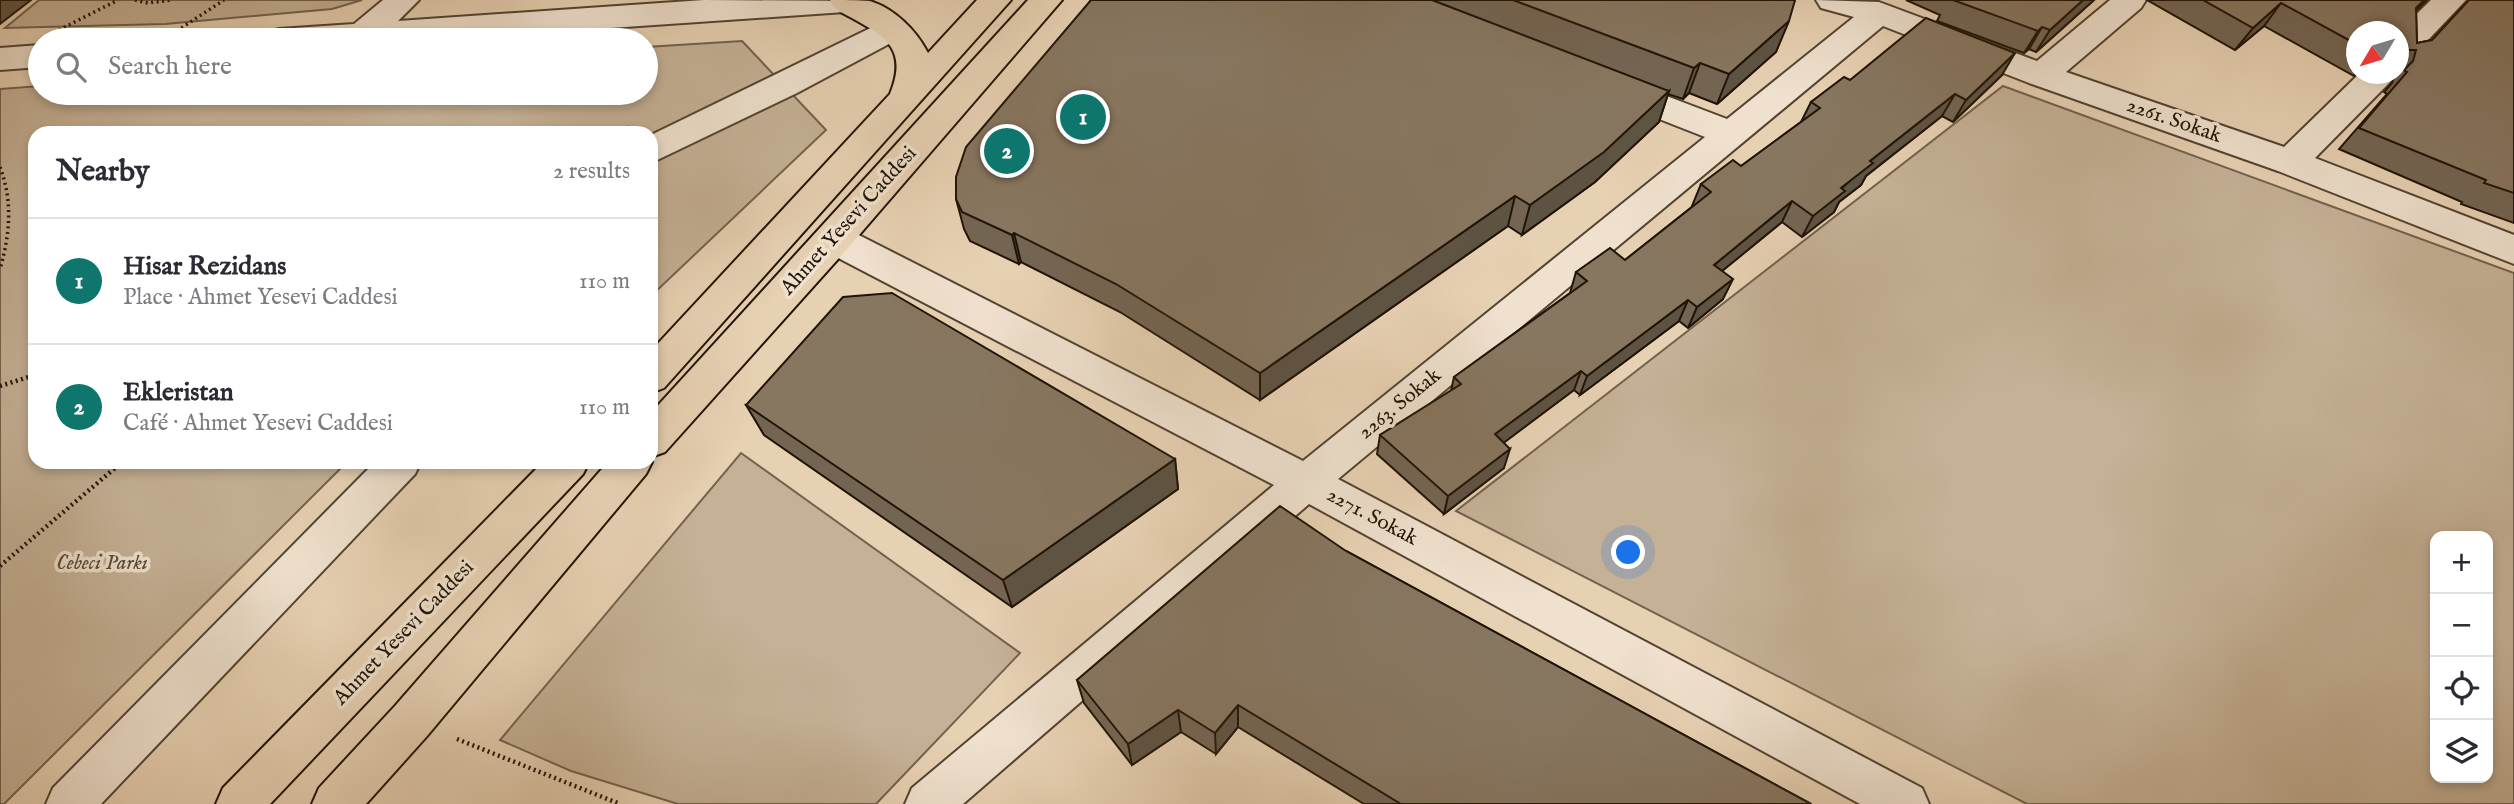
<!DOCTYPE html>
<meta charset="utf-8">
<style>
:root{--surface:#fff;--page:#f7f7f7;--text:#2b2b33;--muted:#7c7c81;--line:#e1e1e2;--accent:#0f766e}
body{margin:0;font-family:"IM FELL English",serif;background:var(--page);color:var(--text)}
.controls{position:absolute;right:21px;bottom:21px;display:grid;overflow:hidden;border-radius:14px;box-shadow:0 4px 10px #0003}
.controls button{width:63px;height:63px;display:grid;place-items:center;padding:0;border:0;border-bottom:2px solid var(--line);background:var(--surface);color:var(--text);font:35px sans-serif}
.compass{position:absolute;left:2346px;top:21px;width:63px;height:63px;border-radius:50%;background:var(--surface);box-shadow:0 4px 10px #0003;rotate:232deg}
.you{position:absolute;left:1629px;top:553px;width:24px;height:24px;margin:-18px;border:5px solid #fff;border-radius:50%;background:#1a73e8;box-shadow:0 0 0 10px #1a73e833}
.badge{display:grid;place-items:center;width:46px;height:46px;border-radius:50%;background:var(--accent);color:#fff;font-size:23px;font-weight:700}
.pin{position:absolute;translate:-50% -50%;border:4px solid #fff;box-shadow:0 2px 7px #0006}
.list{margin:0;padding:0;list-style:none}
h2{display:flex;justify-content:space-between;align-items:center;height:91px;margin:0;padding:0 28px;font-size:30px}
h2 small{font-size:23px;font-weight:400;color:var(--muted)}
.list li{display:grid;grid-template-columns:46px 1fr auto;gap:21px;align-items:center;box-sizing:border-box;height:126px;padding:0 28px;border-top:2px solid var(--line)}
.list b{display:block;font-size:26px;white-space:nowrap}
.list p{margin:0;font-size:23px;white-space:nowrap;color:var(--muted)}
.list em{font-size:23px;font-style:normal;color:var(--muted)}
.icon{flex:none;width:38px;height:38px;fill:none;stroke:currentColor;stroke-width:2;stroke-linecap:round;stroke-linejoin:round}
.map{position:relative;flex:none;width:2514px;height:804px;overflow:hidden}
.search{position:absolute;background:var(--surface);box-shadow:0 4px 10px #0003;left:28px;top:28px;width:630px;height:77px;display:flex;align-items:center;gap:18px;box-sizing:border-box;padding:0 24px;border-radius:38px;color:var(--muted);font-size:26px}
.panel{position:absolute;background:var(--surface);box-shadow:0 4px 10px #0003;left:28px;top:126px;width:630px;height:343px;border-radius:21px}
.map>svg:first-child{display:block}
.green{fill:#c5b196;stroke:#72624e;stroke-width:2;fill-rule:evenodd}
.lines{fill:none;stroke-linecap:round;stroke-linejoin:round}
.minor-casing{stroke:#524331;stroke-width:4}
.major-casing{stroke:#201406;stroke-width:4}
.path-far1{stroke:#201406;stroke-width:3.5;stroke-dasharray:2 3.5;stroke-linecap:butt}
.path{stroke:#201406;stroke-width:4.5;stroke-dasharray:2 3.5;stroke-linecap:butt}
.minor{fill:#efe1ce;fill-rule:evenodd}
.major{fill:#e7d1b3;fill-rule:evenodd}
.wall{fill:#746553;stroke:#201406;stroke-width:2}
.shaded-wall{fill:#5e5343;stroke:#201406;stroke-width:2}
.building{fill:#877660;stroke:#201406;stroke-width:2}
.labels{text-anchor:middle;dominant-baseline:central;stroke-width:7;stroke-linejoin:round;paint-order:stroke}
.street-label{font-size:21px;fill:#201406;stroke:#efe1ce}
.park-label{font-size:21px;font-style:italic;fill:#5a4b38;stroke:#efe1ce}
</style>
<div class="map">
<svg width="2514" height="804" viewBox="0 0 2514 804">
<rect width="100%" height="100%" fill="#e7d1b3"/>
<filter id="stains"><feTurbulence type="fractalNoise" baseFrequency=".00286" numOctaves="4"/><feColorMatrix values="0 0 0 0 .2 0 0 0 0 .09 0 0 0 0 .02 0 0 0 .5 -.17"/></filter>
<radialGradient id="worn" r=".72"><stop offset=".6" stop-color="#630" stop-opacity="0"/><stop offset="1" stop-color="#630" stop-opacity=".3"/></radialGradient>
<g class="green">
<polygon points="39,0 362,0 332,9 165,24 5,28"/>
<polygon points="742,41 826,130 651,296 651,133 35,133 35,462 347,462 4,804 0,804 0,89 40,86 40,93 646,93 646,47"/>
<path d="M2003,86L2514,273V804H2027L1456,511ZM2435,536H2488V778H2435Z"/>
<polygon points="741,453 1020,653 876,804 678,804 571,771 500,740"/>
</g>
<g class="lines">
<defs>
<g id="minor">
<polygon points="383,0 419,0 398,21 704,0 861,1 856,9 845,12 435,40 263,40 268,32 279,29 354,24"/>
<polygon points="1816,0 1879,2 2037,61 2110,0 2146,0 2141,8 2066,72 2284,147 2359,74 2394,74 2390,82 2315,158 2514,235 2514,264 2278,171 2029,83 1883,26 1338,479 1922,788 1929,804 1860,804 1309,504 963,804 905,804 912,788 1274,485 821,249 816,239 821,229 834,225 847,229 1303,461 1705,137 1603,97 1599,89 1603,81 1615,77 1627,81 1727,119 1854,17 1821,8"/>
<polygon points="2431,0 2466,0 2409,60 2398,63 2398,32"/>
<polygon points="891,18 902,21 907,29 902,37 797,93 651,163 651,135"/>
<polygon points="40,45 40,67 0,70 0,48"/>
<polygon points="375,462 421,462 415,474 101,804 46,804 53,788"/>
</g>
<g id="major">
<path d="M830,0C842,0 859,0 870,1C895,9 916,30 928,53L977,0H1011L664,388L651,393V351L890,94C908,50 887,37 850,17C841,12 833,9 830,0Z"/>
<polygon points="1028,0 1062,0 847,249 665,452 651,457 651,413"/>
<polygon points="651,460 652,462 646,474 427,736 366,804 312,804 319,788 395,706 608,462"/>
<polygon points="543,462 589,462 583,474 270,804 216,804 223,788"/>
</g>
</defs>
<use href="#minor" class="minor-casing"/>
<use href="#major" class="major-casing"/>
<g class="path-far1">
<polyline points="135,0 148,3 172,0"/>
<polyline points="59,30 118,0"/>
<polyline points="163,40 224,0"/>
<polyline points="618,133 630,127"/>
<path d="M0,167C13,202 10,234 0,269"/>
</g>
<g class="path">
<polyline points="0,386 35,375"/>
<polyline points="0,566 122,462"/>
<polyline points="457,739 620,804"/>
</g>
<use href="#minor" class="minor"/>
<use href="#major" class="major"/>
</g>
<g class="wall">
<polygon points="1091,0 1795,0 1776,52 1717,104 1689,93 1683,99 1668,94 1659,122 1595,182 1522,235 1508,226 1260,400 1120,312 1021,262 1019,264 970,241 964,229 956,199"/>
<polygon points="1906,0 2094,0 2036,52 2029,49 2024,53 1937,21 1940,15"/>
<polygon points="2147,0 2427,0 2416,11 2417,43 2432,40 2468,1 2468,0 2514,0 2514,223 2461,204 2462,202 2339,149 2387,94 2384,92 2392,83 2395,74 2398,74 2398,32 2356,32 2356,73 2354,76 2264,26 2235,50"/>
<polygon points="2002,75 1953,122 1942,116 1866,176 1861,185 1839,202 1834,212 1802,237 1782,222 1722,271 1723,299 1688,328 1679,321 1580,395 1574,390 1503,443 1504,468 1444,514 1377,454 1380,435 1451,391 1454,377 1570,293 1576,272 1625,260 1693,206 1692,206 1701,184 1741,166 1801,122 1811,102 1850,80"/>
<polygon points="746,405 1175,459 1178,489 1012,607 764,435"/>
<polygon points="1346,551 1811,804 1364,804 1238,727 1216,754 1181,732 1132,765 1084,703 1077,680"/>
</g>
<g class="shaded-wall">
<polygon points="0,0 31,0 0,24"/>
<polygon points="2083,0 2094,0 2036,52 2050,30"/>
<polygon points="2424,0 2427,0 2396,30 2416,8"/>
<polygon points="2281,3 2264,26 2235,50 2253,28"/>
<polygon points="1789,21 1776,52 1717,104 1729,74"/>
<polygon points="2042,27 2029,49 2024,53 2038,31"/>
<polygon points="2015,53 2002,75 1953,122 1966,100"/>
<polygon points="1700,63 1689,93 1683,99 1694,68"/>
<polygon points="1669,91 1659,122 1595,182 1522,235 1530,205"/>
<polygon points="1955,94 1942,116 1866,176 1861,185 1839,202 1834,212 1802,237 1813,216 1870,161"/>
<polygon points="1515,196 1508,226 1260,400 1260,373"/>
<polygon points="1792,201 1782,222 1705,285 1714,265"/>
<polygon points="1014,233 1021,262 1019,264 1012,235"/>
<polygon points="1733,279 1723,299 1688,328 1697,307"/>
<polygon points="1688,300 1679,321 1580,395 1587,376"/>
<polygon points="1581,371 1574,390 1490,453 1495,434"/>
<polygon points="1510,449 1504,468 1444,514 1448,496"/>
<polygon points="1175,459 1178,489 1012,607 1003,580"/>
<polygon points="1238,705 1238,727 1216,754 1215,733"/>
<polygon points="1178,710 1181,732 1132,765 1128,744"/>
</g>
<g class="building">
<polygon points="1091,0 1432,0 1669,91 1604,152 1530,205 1515,196 1260,373 1116,284 1014,233 1012,235 962,212 956,199 956,177 966,147"/>
<polygon points="1513,0 1795,0 1789,21 1729,74 1700,63 1694,68"/>
<polygon points="1953,0 2083,0 2050,30 2042,27 2038,31"/>
<polygon points="2203,0 2424,0 2416,8 2417,43 2432,40 2469,0 2514,0 2514,193 2484,183 2486,180 2359,128 2407,72 2404,70 2413,61 2416,50 2398,50 2398,32 2356,32 2356,44 2281,3 2253,28"/>
<polygon points="1926,18 2015,53 1966,100 1955,94 1870,161 1873,163 1841,188 1845,191 1813,216 1792,201 1714,265 1733,279 1697,307 1688,300 1587,376 1581,371 1495,434 1510,449 1448,496 1380,435 1461,384 1454,377 1587,281 1576,272 1610,248 1625,260 1711,192 1701,184 1733,160 1741,166 1820,108 1811,102 1844,77 1850,80"/>
<polygon points="892,293 1175,459 1003,580 746,405 843,297"/>
<polygon points="1280,506 1346,551 1811,804 1401,804 1238,705 1215,733 1178,710 1128,744 1077,680"/>
</g>
<g class="labels">
<g class="street-label">
<text transform="translate(2174 121) rotate(19)">2261. Sokak</text>
<text transform="translate(849 221) rotate(-48)">Ahmet Yesevi Caddesi</text>
<text transform="translate(1400 404) rotate(-39)">2263. Sokak</text>
<text transform="translate(1372 517) rotate(28)">2271. Sokak</text>
<text transform="translate(404 633) rotate(-46)">Ahmet Yesevi Caddesi</text>
</g>
<g class="park-label">
<text x="102" y="563">Cebeci Parkı</text>
</g>
</g>
<rect width="100%" height="100%" filter="url(#stains)"/>
<rect width="100%" height="100%" fill="url(#worn)"/>
</svg>
<div class="controls">
<button>+</button>
<button>−</button>
<button><svg class="icon" aria-label="locate" viewBox="0 0 24 24"><circle cx="12" cy="12" r="6"/><path d="M12 2v4M12 18v4M2 12h4M18 12h4"/></svg></button>
<button><svg class="icon" aria-label="layers" viewBox="0 0 24 24"><path d="M12 4l9 5-9 5-9-5zM3 14l9 5 9-5"/></svg></button>
</div>
<svg class="compass" viewBox="-18 -18 36 36"><path d="M0-13l5 13h-10z" fill="#e53935"/><path d="M0 13l5-13h-10z" fill="#7c7c81"/></svg>
<div class="you"></div>
<div class="pin badge" style="left:1083px;top:117px">1</div>
<div class="pin badge" style="left:1007px;top:151px">2</div>
<div class="search"><svg class="icon" aria-label="search" viewBox="0 0 24 24"><circle cx="10" cy="10" r="6"/><path d="M15 15l6 6"/></svg>Search here</div>
<section class="panel">
<h2>Nearby<small>2 results</small></h2>
<ul class="list">
<li><span class="badge">1</span><div><b>Hisar Rezidans</b><p>Place · Ahmet Yesevi Caddesi</p></div><em>110 m</em></li>
<li><span class="badge">2</span><div><b>Ekleristan</b><p>Café · Ahmet Yesevi Caddesi</p></div><em>110 m</em></li>
</ul>
</section>
</div>
